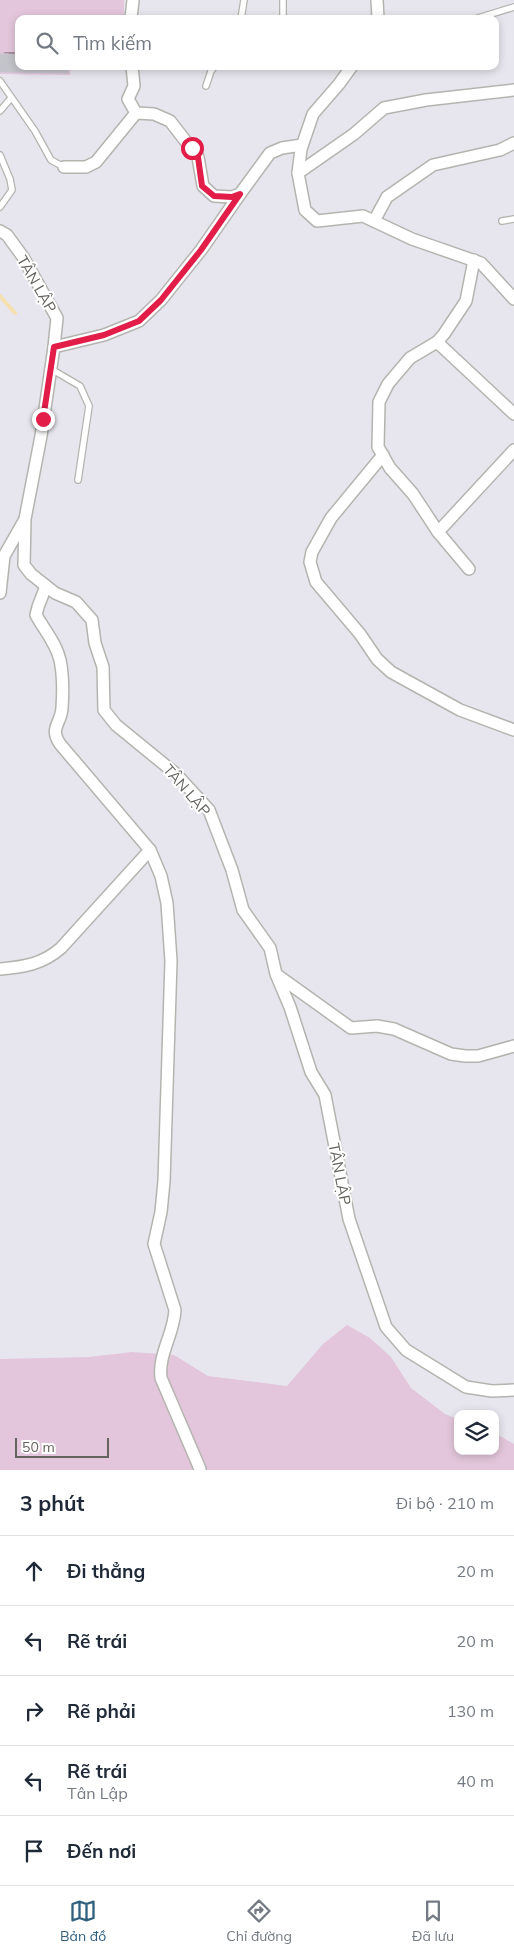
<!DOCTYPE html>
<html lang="vi">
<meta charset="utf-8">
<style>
:root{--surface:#fff;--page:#f2f2f3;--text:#1f2937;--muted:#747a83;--line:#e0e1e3;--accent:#30607e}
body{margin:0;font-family:Mulish,sans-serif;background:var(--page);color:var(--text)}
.controls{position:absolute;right:15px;bottom:15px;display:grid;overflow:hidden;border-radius:10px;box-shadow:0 2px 8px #0003}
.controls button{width:45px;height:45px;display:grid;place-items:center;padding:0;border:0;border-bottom:1px solid var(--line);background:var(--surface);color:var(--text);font:25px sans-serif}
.scale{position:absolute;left:15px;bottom:12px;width:94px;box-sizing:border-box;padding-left:5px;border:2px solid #65635e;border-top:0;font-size:14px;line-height:18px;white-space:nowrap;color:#65635e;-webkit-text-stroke:4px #fff;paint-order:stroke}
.stop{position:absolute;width:15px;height:15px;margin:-11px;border:4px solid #e11d48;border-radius:50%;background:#fff}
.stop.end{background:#e11d48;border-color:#fff;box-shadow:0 1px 5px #0008}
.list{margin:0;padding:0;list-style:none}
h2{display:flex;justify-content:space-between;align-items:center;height:65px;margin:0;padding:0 20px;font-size:21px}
h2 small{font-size:16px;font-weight:400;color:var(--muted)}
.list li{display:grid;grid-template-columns:32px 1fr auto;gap:15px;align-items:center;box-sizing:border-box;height:70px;padding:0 20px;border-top:1px solid var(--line)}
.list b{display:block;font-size:19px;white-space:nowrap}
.list p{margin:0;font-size:16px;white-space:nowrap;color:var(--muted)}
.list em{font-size:16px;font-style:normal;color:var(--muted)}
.icon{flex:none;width:28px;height:28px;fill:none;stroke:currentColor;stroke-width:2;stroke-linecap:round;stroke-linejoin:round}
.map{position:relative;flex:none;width:514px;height:1470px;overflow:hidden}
.search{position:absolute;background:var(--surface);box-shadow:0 2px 8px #0003;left:15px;right:15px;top:15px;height:55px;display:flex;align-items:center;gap:12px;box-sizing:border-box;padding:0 18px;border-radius:10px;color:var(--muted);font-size:19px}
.sheet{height:415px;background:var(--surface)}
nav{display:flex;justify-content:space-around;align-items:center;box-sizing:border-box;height:70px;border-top:1px solid var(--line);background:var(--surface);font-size:14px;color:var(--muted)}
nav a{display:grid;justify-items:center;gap:2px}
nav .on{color:var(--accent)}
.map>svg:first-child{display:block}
.green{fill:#e3c6db}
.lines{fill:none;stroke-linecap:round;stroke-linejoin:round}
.stream{stroke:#f5e1af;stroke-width:4}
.building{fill:#c3c3ca;stroke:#c5c6d2;filter:url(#shadow)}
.service-casing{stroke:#b4b4af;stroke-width:8}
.minor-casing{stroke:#b4b4af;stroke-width:14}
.service{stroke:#fff;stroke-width:5.5}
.minor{stroke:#fff;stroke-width:11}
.route{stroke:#e11d48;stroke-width:6}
.labels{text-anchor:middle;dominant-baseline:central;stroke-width:4;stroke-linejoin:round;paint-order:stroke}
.street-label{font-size:15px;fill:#65635e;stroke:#fff}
</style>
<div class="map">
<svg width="514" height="1470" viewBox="0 0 514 1470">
<defs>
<filter id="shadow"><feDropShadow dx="4.5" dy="-4.5" stdDeviation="0" flood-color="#0004"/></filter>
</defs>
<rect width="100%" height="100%" fill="#e7e6ee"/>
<g class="green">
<polygon points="0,0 124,0 124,19 19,19 19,66 71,66 70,75 0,74"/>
<polygon points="347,1325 370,1338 391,1357 411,1388 445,1414 458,1419 458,1451 495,1451 495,1433 514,1444 514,1470 0,1470 0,1359 89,1357 132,1352 174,1355 208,1376 287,1386 323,1344"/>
</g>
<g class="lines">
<polyline class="stream" points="0,296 15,313"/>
</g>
<polygon class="building" points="0,54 19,55 19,66 68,66 68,73 0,72"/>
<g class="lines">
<defs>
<g id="service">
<polyline points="283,0 283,19"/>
<polyline points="241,19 244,0"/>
<polyline points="475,19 514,7"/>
<polyline points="0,81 35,131 51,160 64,167"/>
<polyline points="206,86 211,71 215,66"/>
<polyline points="0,111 11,98"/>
<polyline points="0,155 10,179 12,190 0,207"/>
<polyline points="502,221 514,219"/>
<polyline points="51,369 80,386 89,406 78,480"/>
</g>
<g id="minor">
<polyline points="377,0 378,19"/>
<polyline points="131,19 133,0"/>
<polyline points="132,66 134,86 128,99 136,113 154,114 170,121 198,157 203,186 214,196 232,197 240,194 270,153 282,148 302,145"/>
<polyline points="352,66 339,84 313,114 301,149 298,173 305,210 317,221 363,216 412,239 481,263 514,299"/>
<polyline points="64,167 86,167 96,162 136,113"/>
<polyline points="298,173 354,134 384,108 426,100 514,90"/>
<polyline points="374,221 387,197 433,165 500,150 514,143"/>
<polyline points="0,231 7,235 23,257 57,318 54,347 41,436 25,519 24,565 31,574 55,593 76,602 92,620 95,643 103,667 104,710 116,725 176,774 209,810 232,870 243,910 270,948 276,974 290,1007 311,1072 325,1095 349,1219 386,1327 406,1350 466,1387 492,1391 514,1390"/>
<polyline points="437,342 514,414"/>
<polyline points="54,347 104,335 139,321 161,300 201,250 240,194"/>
<polyline points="383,455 331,518 312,552 310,562 316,582 360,634 377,659 391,672 460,710 514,730"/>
<polyline points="438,532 514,450"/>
<polyline points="469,569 438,532 413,494 390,468 378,447 379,402 388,384 410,358 437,342 444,334 466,301 474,260"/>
<path d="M46,586L38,607L36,615C45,631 56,643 60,660C63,674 63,694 62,708C61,724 49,728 60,744L150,850L161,876L167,903L171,961L164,1181L161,1212L154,1244L175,1310C174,1334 158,1354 161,1378L200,1469"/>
<polyline points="0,593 4,556 24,521"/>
<path d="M0,969C24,967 43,964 61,948L150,850"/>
<polyline points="277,975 351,1028 377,1026 394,1029 451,1054 465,1056 478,1056 514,1046"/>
</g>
</defs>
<use href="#service" class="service-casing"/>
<use href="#minor" class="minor-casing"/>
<use href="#service" class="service"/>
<use href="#minor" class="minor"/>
</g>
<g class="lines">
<polyline class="route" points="43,419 54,347 104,335 139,321 161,300 201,250 240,194 232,197 214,196 202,186 198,157 192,148"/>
</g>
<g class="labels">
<g class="street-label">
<text transform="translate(37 284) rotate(60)">TÂN LẬP</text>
<text transform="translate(187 790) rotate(49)">TÂN LẬP</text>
<text transform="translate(340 1174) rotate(79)">TÂN LẬP</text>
</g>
</g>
</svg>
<div class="controls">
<button><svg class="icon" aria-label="layers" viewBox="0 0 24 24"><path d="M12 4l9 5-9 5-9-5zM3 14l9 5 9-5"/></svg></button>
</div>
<div class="scale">50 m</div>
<div class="stop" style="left:192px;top:148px"></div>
<div class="stop end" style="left:43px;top:419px"></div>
<div class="search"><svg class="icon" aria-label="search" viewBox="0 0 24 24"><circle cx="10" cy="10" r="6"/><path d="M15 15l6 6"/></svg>Tìm kiếm</div>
</div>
<section class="sheet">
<h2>3 phút<small>Đi bộ · 210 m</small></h2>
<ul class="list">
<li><svg class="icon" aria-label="ahead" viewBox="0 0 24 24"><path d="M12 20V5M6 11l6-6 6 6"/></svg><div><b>Đi thẳng</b></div><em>20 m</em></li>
<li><svg class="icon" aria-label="left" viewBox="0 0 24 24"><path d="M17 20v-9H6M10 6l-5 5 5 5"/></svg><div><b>Rẽ trái</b></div><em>20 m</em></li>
<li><svg class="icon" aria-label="right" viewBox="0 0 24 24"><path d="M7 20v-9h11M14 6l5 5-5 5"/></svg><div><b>Rẽ phải</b></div><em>130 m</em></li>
<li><svg class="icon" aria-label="left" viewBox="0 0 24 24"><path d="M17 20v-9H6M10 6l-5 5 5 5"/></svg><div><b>Rẽ trái</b><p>Tân Lập</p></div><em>40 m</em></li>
<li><svg class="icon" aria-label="arrive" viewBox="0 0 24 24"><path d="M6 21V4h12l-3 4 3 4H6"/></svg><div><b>Đến nơi</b></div></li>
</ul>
</section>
<nav>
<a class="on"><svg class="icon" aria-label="map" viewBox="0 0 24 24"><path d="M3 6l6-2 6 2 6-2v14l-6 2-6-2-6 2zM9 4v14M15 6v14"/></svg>Bản đồ</a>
<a><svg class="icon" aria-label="directions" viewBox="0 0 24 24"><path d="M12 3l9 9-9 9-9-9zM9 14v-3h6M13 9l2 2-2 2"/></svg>Chỉ đường</a>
<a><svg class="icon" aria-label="saved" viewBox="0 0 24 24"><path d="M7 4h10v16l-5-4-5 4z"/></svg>Đã lưu</a>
</nav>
